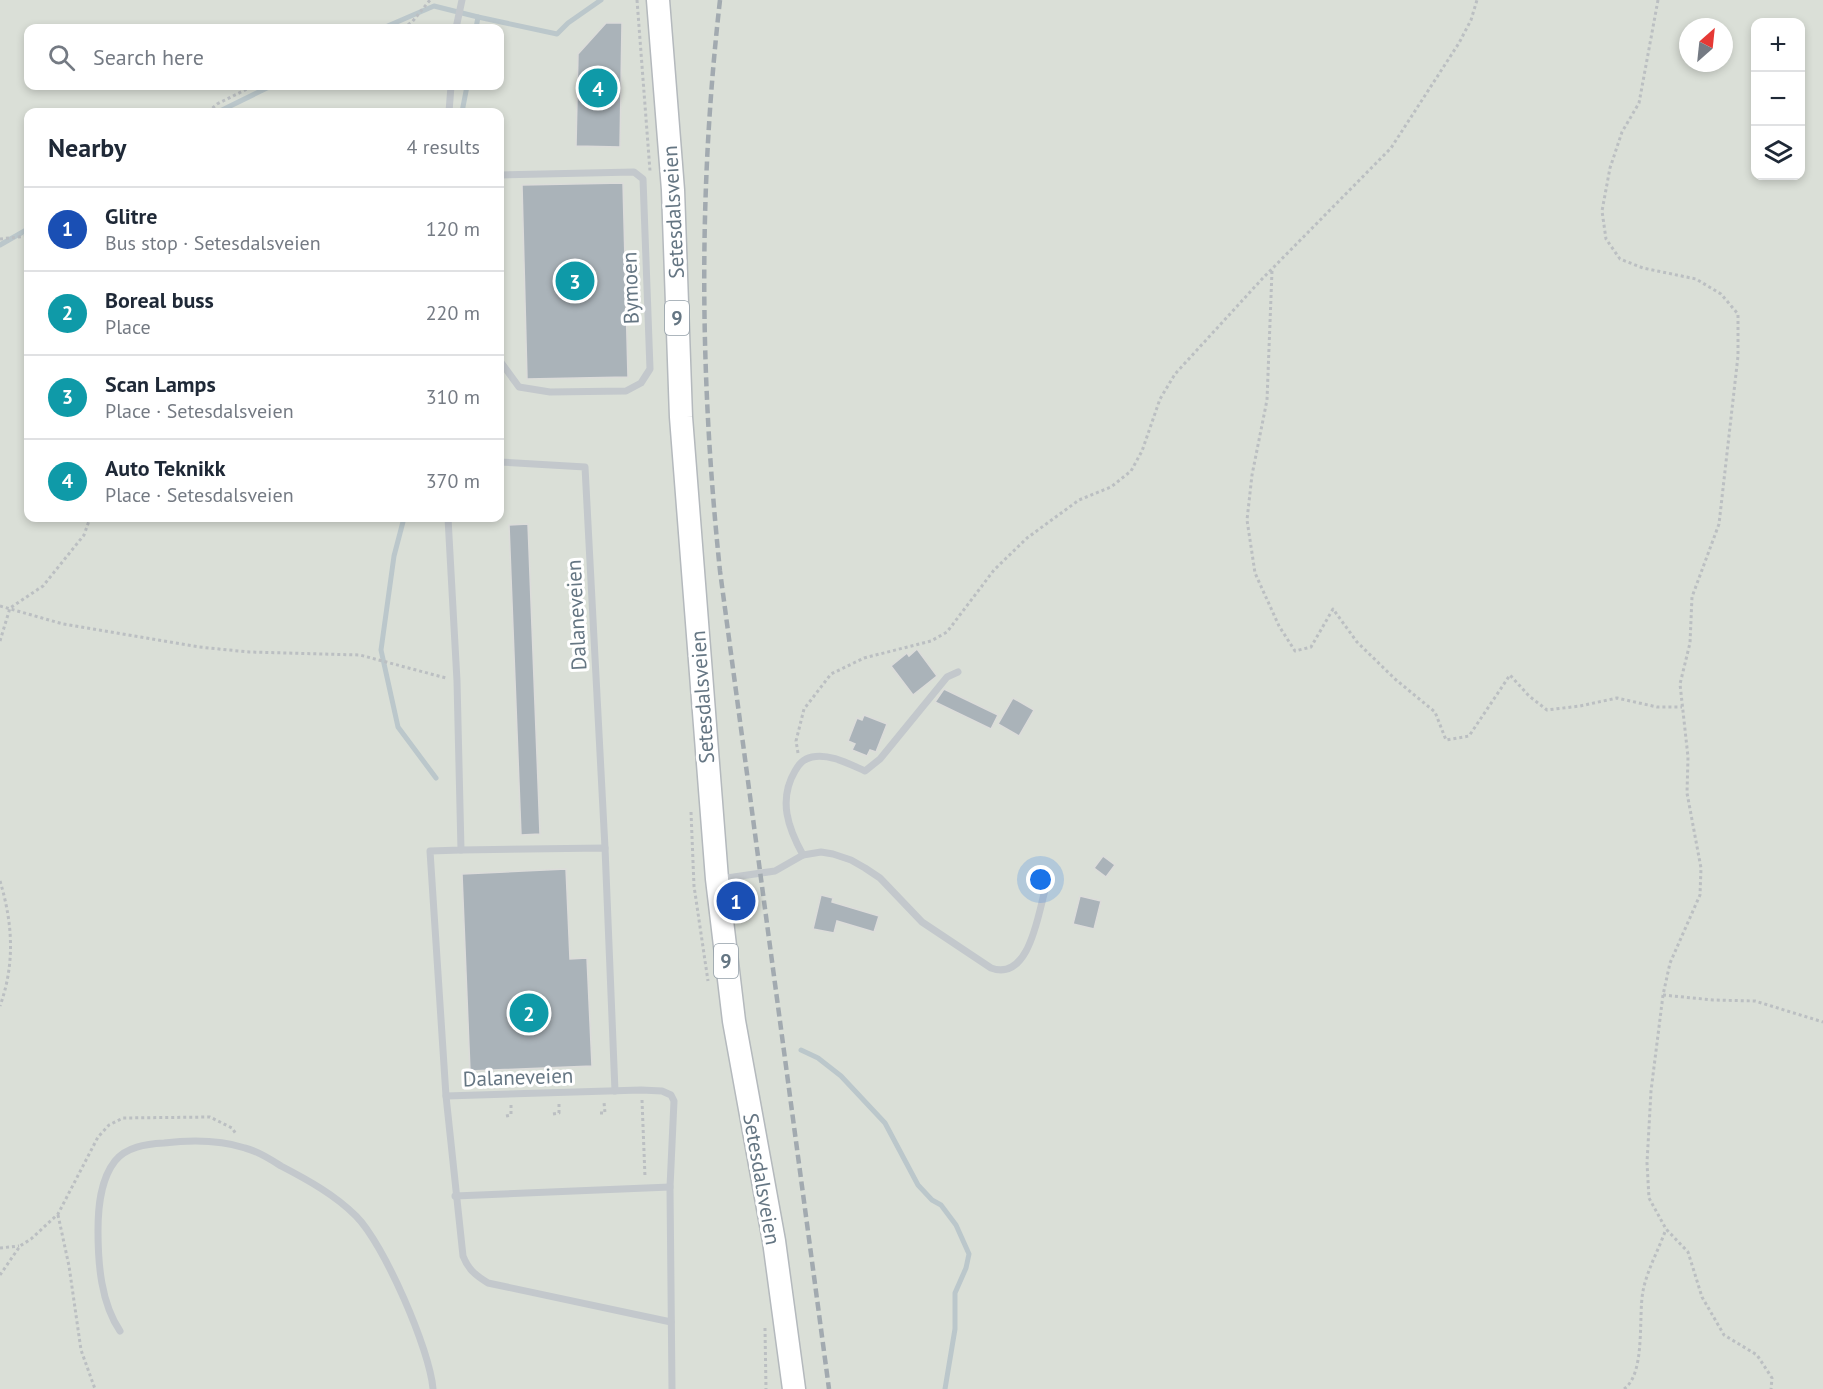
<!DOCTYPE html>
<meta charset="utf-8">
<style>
:root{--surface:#fff;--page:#f6f6f7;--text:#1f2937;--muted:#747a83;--line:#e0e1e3;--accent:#111827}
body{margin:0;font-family:"PT Sans",sans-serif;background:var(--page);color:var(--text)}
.controls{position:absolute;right:18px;top:18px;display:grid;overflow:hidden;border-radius:12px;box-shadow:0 3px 9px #0003}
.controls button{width:54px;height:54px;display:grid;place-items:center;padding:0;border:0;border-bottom:2px solid var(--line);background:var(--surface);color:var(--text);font:30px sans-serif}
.compass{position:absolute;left:1679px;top:18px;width:54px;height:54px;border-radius:50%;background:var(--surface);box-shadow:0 3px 9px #0003;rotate:27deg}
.you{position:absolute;left:1041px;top:880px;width:21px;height:21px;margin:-15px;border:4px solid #fff;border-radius:50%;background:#1a73e8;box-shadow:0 0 0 9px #1a73e833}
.badge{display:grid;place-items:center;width:39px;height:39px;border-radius:50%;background:var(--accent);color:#fff;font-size:20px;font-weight:700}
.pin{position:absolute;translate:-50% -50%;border:3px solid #fff;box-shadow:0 2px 6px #0006}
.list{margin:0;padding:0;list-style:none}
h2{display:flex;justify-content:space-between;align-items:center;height:78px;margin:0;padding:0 24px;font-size:26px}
h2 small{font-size:20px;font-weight:400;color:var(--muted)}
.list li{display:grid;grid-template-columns:39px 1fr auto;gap:18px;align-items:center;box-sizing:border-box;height:84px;padding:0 24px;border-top:2px solid var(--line)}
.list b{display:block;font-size:22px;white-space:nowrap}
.list p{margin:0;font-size:20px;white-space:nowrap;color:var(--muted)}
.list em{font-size:20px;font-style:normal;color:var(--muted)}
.icon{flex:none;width:33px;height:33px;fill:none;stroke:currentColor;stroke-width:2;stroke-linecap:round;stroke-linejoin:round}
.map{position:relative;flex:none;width:1823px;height:1389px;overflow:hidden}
.search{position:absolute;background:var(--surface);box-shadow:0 3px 9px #0003;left:24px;top:24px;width:480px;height:66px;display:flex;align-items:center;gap:15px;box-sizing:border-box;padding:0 21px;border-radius:12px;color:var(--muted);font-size:22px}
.panel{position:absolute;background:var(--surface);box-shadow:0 3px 9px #0003;left:24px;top:108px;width:480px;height:414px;border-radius:12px}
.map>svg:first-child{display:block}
.green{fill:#dadfd7;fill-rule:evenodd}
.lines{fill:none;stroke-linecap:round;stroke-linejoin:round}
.stream{stroke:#bbc7cb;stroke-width:5}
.building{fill:#aab3b9;stroke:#dcdcda;stroke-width:1.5}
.trunk-casing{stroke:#b4b9bd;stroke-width:25}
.path{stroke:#bbbfc2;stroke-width:3;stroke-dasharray:3 3;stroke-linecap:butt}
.service{stroke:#c3c8cc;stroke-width:7}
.trunk{stroke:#fff;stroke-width:22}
.rail{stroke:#a2aab0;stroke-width:4.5;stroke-dasharray:9 4.5;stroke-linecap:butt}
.labels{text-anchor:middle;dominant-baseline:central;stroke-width:6;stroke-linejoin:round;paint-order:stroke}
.shield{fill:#fff;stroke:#939fa8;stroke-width:1.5}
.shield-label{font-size:20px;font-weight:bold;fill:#657683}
.street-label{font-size:21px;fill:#657683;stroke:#fff}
</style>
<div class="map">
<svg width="1823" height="1389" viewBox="0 0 1823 1389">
<rect width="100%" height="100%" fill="#fafaf8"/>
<path class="green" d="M0,0H1823V1389H0ZM1756,22H1800V176H1756ZM1688,27H1724V63H1688ZM28,28H500V86H28ZM28,112H500V518H28Z"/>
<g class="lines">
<g class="stream">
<polyline points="478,17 557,34 568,23 601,0"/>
<polyline points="383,28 434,6 478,17 476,28"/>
<polyline points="218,112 271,86"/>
<polyline points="462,112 467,86"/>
<polyline points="0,245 28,229"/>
<polyline points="404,518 394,556 381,650 398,727 436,778"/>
<polyline points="801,1050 818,1058 841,1076 885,1123 918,1185 932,1200 941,1205 956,1225 969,1254 966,1268 955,1293 955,1329 945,1389"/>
</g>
</g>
<g class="building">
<polygon points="606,23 622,23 620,147 576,146 578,54"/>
<polygon points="623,183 628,377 527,379 522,185"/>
<polygon points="528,524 540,834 521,835 509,525"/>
<polygon points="917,649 937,676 913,695 891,666 907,653 909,656"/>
<polygon points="944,689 998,715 991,729 935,702"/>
<polygon points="1013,698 1034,710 1019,736 998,724"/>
<polygon points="864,715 887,724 876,752 870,750 867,756 852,750 855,744 848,741 857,718 862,720"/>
<polygon points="1103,856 1115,865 1106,877 1094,868"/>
<polygon points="566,869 570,959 587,958 592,1066 470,1071 462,874"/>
<polygon points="821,895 833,898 832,902 879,916 874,932 837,921 834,933 813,929"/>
<polygon points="1080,896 1101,901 1094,929 1073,924"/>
</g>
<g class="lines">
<defs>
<polyline id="trunk" points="658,0 673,190 681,417 717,879 734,1021 774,1241 794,1389"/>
</defs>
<use href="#trunk" class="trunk-casing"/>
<g class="path">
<polyline points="637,0 650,171"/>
<polyline points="1658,0 1639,103 1622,132 1610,168 1602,211 1606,239 1620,259 1643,268 1696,279 1721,294 1738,314 1738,356 1719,524 1692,597 1690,643 1680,684 1688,757 1687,793 1701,868 1700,895 1670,963 1663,995 1651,1091 1647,1163 1649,1198 1666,1229 1688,1252 1702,1297 1724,1335 1757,1355 1772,1378 1771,1389"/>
<polyline points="403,28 412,22 430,0"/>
<polyline points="208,112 217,104 253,86"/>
<polyline points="0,239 28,236"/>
<polyline points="1272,271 1267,400 1252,475 1247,520 1255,573 1279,626 1295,651 1311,647 1333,609 1357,642 1395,679 1435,712 1446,740 1469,736 1510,675 1529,696 1547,710 1580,706 1617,698 1657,707 1682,707"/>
<polyline points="0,606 63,624 199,647 249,652 360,655 446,678"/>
<polyline points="0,641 10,608 43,586 84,535 90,518"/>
<polyline points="798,753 796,741 804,709 831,674 864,658 931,641 947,632 994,570 1027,538 1079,500 1111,487 1131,471 1142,451 1160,399 1175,374 1262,279 1391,148 1459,43 1471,20 1477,0"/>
<polyline points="691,812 694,886 708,981"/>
<path d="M0,881C13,924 15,964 0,1006"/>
<polyline points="1663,995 1713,1000 1755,1001 1823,1022"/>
<polyline points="642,1100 645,1177"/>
<polyline points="600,1113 605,1113 604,1102"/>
<polyline points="553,1114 559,1113 559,1103"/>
<polyline points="506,1116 511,1115 511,1105"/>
<polyline points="58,1215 69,1266 81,1350 95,1389"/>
<polyline points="0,1248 19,1246"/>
<polyline points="0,1275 20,1246 31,1239 58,1214 98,1137 109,1125 123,1118 210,1117 232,1128 236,1134"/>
<polyline points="765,1328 766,1389"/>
<path d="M1624,1389C1646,1373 1638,1317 1643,1291C1647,1270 1659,1249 1666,1229"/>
</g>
<g class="service">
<polyline points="456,28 462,0"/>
<polyline points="449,112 451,86"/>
<polyline points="500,175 634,172 643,179 650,369 641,383 626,391 550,392 519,387 500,361"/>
<polyline points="500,462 585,467 605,848"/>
<path d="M448,518L457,681L461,850L430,851L446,1096L463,1256C468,1269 475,1275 488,1283L671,1322"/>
<polyline points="461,850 605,848 615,1091"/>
<path d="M803,855C788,828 778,800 795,771C799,764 803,759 812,757C829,753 849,764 865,771L880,759L947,677L958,672"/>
<path d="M720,879L775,871L803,855L821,852L833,854L851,860L865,868L880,878L922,922L991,968C1029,982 1038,915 1045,890"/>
<polyline points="446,1096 641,1090 662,1091 671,1095 674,1101 670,1187 672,1389"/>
<polyline points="455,1196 670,1187"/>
<path d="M120,1331C101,1303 98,1264 98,1231C98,1208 100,1180 115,1161C126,1147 146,1144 164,1143C190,1140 220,1140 245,1148C258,1151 270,1159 281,1166C308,1180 335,1195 356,1216C384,1244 430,1350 433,1389"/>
</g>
<use href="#trunk" class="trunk"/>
<path class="rail" d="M720,0C698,193 700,379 720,571L829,1389"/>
</g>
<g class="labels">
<g class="shield">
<rect x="665" y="301" width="24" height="34" rx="4.5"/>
<rect x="714" y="944" width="24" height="34" rx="4.5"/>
</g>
<g class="shield-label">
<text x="677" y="318">9</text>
<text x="726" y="961">9</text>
</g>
<g class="street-label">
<text transform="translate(673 212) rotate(-93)">Setesdalsveien</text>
<text transform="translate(630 288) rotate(-92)">Bymoen</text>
<text transform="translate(576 615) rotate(-93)">Dalaneveien</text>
<text transform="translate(702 697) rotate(-94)">Setesdalsveien</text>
<text transform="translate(518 1077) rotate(-2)">Dalaneveien</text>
<text transform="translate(762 1179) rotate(80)">Setesdalsveien</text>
</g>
</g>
</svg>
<div class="controls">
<button>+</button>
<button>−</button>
<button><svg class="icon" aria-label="layers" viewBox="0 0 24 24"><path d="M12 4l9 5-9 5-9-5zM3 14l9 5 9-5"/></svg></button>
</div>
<svg class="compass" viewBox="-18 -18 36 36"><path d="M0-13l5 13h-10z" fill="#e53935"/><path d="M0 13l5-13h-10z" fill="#747a83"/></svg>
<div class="you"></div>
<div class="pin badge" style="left:736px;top:901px;background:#1a4fb4">1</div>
<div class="pin badge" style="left:529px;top:1013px;background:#0f9aa8">2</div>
<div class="pin badge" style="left:575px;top:281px;background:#0f9aa8">3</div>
<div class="pin badge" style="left:598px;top:88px;background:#0f9aa8">4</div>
<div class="search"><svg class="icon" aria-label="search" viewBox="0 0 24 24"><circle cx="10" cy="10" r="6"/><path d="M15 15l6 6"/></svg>Search here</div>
<section class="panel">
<h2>Nearby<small>4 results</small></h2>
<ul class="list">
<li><span class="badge" style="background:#1a4fb4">1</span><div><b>Glitre</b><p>Bus stop · Setesdalsveien</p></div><em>120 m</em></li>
<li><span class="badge" style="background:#0f9aa8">2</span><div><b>Boreal buss</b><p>Place</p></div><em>220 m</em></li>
<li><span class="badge" style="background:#0f9aa8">3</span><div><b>Scan Lamps</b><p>Place · Setesdalsveien</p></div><em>310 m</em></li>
<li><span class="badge" style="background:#0f9aa8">4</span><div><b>Auto Teknikk</b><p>Place · Setesdalsveien</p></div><em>370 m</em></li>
</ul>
</section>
</div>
